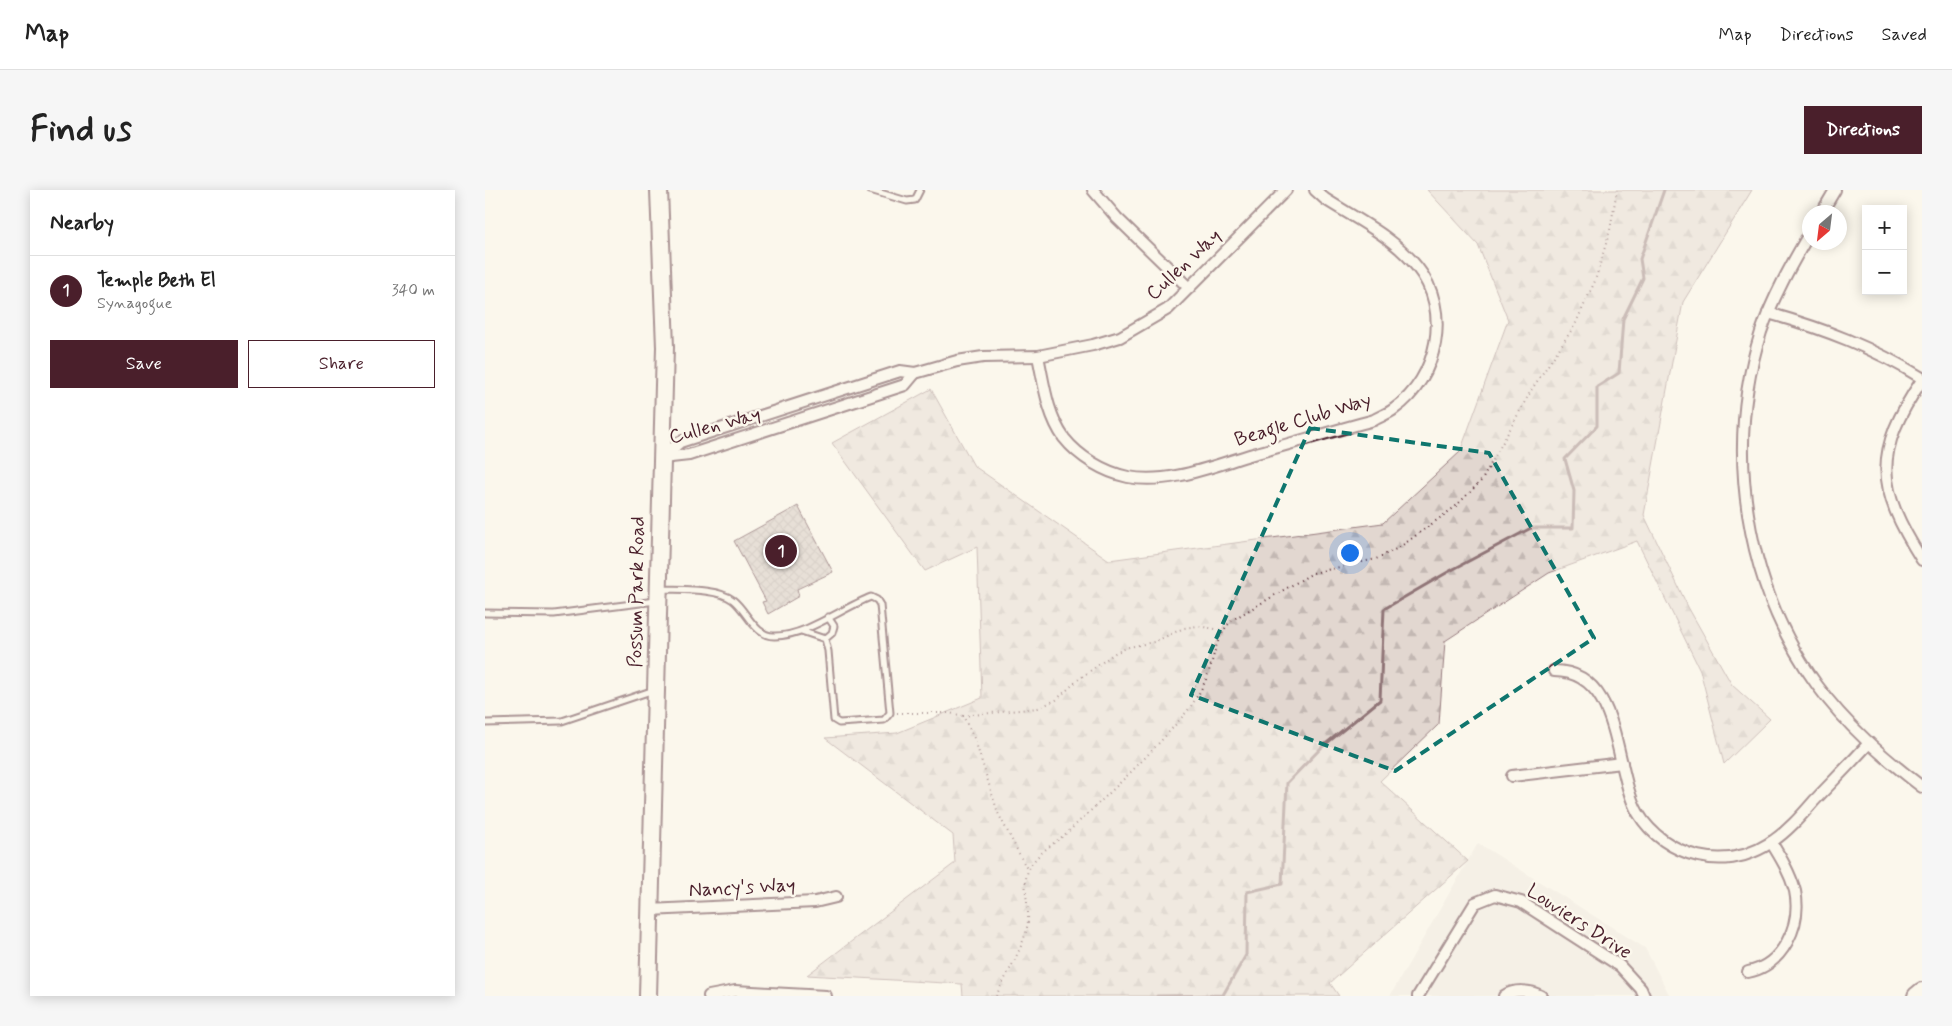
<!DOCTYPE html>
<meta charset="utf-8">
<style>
:root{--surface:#fff;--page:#f6f6f6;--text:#222;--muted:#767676;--line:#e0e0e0;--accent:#4a1f2b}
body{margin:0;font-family:Mynerve,sans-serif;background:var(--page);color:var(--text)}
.controls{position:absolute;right:15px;top:15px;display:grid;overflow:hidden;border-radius:0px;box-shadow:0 2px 12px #0003}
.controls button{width:45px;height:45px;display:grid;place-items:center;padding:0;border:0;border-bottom:1px solid var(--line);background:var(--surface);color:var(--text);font:25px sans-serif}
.compass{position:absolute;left:1317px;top:15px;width:45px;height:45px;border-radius:50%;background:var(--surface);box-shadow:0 2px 12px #0003;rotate:208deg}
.you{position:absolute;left:864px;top:362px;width:18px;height:18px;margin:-12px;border:4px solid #fff;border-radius:50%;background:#1a73e8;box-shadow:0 0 0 8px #1a73e833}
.badge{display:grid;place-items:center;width:32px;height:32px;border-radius:50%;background:var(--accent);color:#fff;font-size:16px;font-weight:700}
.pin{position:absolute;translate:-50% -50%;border:2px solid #fff;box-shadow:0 1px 5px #0006}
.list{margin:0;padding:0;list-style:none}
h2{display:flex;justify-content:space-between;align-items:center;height:65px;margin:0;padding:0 20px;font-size:21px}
h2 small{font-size:16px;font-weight:400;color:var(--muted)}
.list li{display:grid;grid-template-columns:32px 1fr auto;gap:15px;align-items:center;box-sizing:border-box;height:70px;padding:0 20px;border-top:1px solid var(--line)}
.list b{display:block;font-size:19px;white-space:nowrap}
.list p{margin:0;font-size:16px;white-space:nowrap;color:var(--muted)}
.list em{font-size:16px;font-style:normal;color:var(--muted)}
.actions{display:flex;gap:10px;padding:15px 20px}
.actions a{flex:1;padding:11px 0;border:1px solid var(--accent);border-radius:0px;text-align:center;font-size:18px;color:var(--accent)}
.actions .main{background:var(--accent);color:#fff}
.map{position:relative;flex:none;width:1437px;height:806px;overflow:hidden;border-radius:0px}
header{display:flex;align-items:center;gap:30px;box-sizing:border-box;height:70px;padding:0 25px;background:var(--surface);border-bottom:1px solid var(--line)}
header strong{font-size:24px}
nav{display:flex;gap:28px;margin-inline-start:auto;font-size:18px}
.intro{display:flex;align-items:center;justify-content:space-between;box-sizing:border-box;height:120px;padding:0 30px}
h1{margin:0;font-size:35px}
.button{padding:12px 22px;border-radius:0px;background:var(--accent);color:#fff;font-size:18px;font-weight:700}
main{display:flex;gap:30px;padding:0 30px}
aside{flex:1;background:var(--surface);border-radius:0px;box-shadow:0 2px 12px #0003}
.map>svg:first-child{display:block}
.built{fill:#eee7de}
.forest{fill:url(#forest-firs);stroke:#967b7e}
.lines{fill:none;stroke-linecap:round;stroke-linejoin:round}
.stream{stroke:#907477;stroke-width:3}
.building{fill:url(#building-cross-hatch);stroke:#4a1f2b}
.service-casing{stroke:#4a1f2b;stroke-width:9}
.minor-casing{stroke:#4a1f2b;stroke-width:14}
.primary-casing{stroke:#4a1f2b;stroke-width:20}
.path{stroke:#4a1f2b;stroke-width:2;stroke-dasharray:1 4;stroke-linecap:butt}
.service{stroke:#fbf7ec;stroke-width:5}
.minor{stroke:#fbf7ec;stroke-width:10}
.primary{stroke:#fbf7ec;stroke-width:16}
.marked{fill:none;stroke:#0f766e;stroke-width:4;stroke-dasharray:10 6;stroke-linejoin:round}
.labels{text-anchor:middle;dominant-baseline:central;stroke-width:5;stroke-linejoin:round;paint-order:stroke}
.street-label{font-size:20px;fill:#4a1f2b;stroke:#fbf7ec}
</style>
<header>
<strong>Map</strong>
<nav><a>Map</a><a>Directions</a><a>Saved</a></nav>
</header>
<div class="intro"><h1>Find us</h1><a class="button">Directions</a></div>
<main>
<aside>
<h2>Nearby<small></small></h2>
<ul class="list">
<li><span class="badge">1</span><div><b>Temple Beth El</b><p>Synagogue</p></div><em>340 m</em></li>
</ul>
<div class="actions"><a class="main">Save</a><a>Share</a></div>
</aside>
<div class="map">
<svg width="1437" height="806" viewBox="0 0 1437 806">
<defs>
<pattern id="forest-firs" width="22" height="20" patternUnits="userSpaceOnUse" patternTransform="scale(1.25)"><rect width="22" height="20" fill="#e2d7d0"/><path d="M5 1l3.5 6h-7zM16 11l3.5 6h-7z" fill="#c3b8b3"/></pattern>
<pattern id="building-cross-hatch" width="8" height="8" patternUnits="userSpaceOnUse" patternTransform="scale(1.25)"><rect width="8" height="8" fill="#cfc2bc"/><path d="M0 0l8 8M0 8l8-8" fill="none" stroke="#b3a6a2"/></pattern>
</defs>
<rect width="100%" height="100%" fill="#fbf7ec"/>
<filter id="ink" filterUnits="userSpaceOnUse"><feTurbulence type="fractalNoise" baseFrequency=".02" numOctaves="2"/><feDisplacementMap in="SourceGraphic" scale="10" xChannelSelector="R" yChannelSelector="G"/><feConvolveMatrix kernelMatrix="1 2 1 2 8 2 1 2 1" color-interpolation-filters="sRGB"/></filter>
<g filter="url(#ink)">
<polygon class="built" points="993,653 1160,758 1185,806 905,806"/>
<polygon class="forest" points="942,0 1267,0 1198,112 1159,325 1203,417 1247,495 1285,529 1239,574 1215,480 1152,351 1064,383 960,451 954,534 895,591 983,671 845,793 854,806 478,806 477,794 322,785 470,673 468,645 340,548 412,543 497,508 492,357 440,381 347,253 446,199 489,276 624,370 898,333 975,262 1023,130 993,55"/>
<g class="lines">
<polyline class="stream" points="672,806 738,805 761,765 762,702 797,694 802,593 837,557 895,510 899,419 963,382 1046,338 1088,338 1089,301 1080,269 1112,236 1112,197 1134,183 1138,129 1158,88 1155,69 1179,0"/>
</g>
<polygon class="building" points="313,316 348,382 312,399 314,406 283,424 277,412 281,411 249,351"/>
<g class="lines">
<defs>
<g id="service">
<polyline points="385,0 422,11 430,10 435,0"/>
<path d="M177,399C196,400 233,398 248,410C262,421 270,447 290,446C321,446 357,418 386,407L392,410L395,415L405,523L399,530L354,533L349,530L343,461L340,449L316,441"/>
<polyline points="0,423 69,424 171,411"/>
<polyline points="340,449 347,443 349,436 343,427"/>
<polyline points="0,533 77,531 169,500"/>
</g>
<g id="minor">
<polyline points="608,0 632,28 704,98"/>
<polyline points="1337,22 1350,0"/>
<path d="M1324,44C1306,75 1288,107 1276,142C1239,259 1260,395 1332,495C1361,535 1398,567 1437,597"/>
<path d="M1283,123C1340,139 1387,157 1437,188"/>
<path d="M553,166C559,194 562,224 579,248C594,267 619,282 643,287C684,295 730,275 768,264C808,253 848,241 889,230C895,226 903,224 909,219C953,188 967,120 932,77C909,47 871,29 840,9L830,0"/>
<polygon points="415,181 430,183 420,195 204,265 177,268 195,252"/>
<polyline points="430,183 472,171 498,167 553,166 608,155 635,147 683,119 801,0"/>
<path d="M1437,190C1388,263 1391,297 1437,370"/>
<path d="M1069,481C1138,481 1128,580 1153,623C1166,645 1188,660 1213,666C1238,672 1263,667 1285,653C1302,642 1316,626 1329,611C1347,592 1366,573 1384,553"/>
<polyline points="1027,586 1137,573"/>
<polyline points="164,720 330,712 351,707"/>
<path d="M1263,782C1298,775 1317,735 1310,701C1305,683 1296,668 1286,652"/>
<polyline points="224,806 250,801 341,806"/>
<polyline points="933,806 990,713 1010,705 1036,712 1135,776 1156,799 1159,806"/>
<path d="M1019,806C1029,799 1046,800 1056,806"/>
</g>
<g id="primary">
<polyline points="163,806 180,157 174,0"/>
<polyline points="1431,806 1437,801"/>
</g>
</defs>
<use href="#service" class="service-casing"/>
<use href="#minor" class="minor-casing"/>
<use href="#primary" class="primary-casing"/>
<g class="path">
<polyline points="412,523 465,523 478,526 490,550 513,623 543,681"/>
<polyline points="478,526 553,518 571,510 594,489 630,463 644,457 669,452 699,438 712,436 737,440"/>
<path d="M511,806C521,785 542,752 543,730C544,714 537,696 543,681C550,663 573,652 586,639C625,603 664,566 698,526C708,515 718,498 723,484C731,461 730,448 747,430L828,383L891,369L915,357L970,317L997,290L1047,199L1090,135L1110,91L1125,40L1132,0"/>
</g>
<use href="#service" class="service"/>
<use href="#minor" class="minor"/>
<use href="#primary" class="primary"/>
</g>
</g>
<path d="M0 0H1437V806H0ZM825,238L1004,263L1109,448L910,581L706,505Z" fill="#fbf7ec" fill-opacity=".55" fill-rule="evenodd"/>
<path class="marked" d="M825,238L1004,263L1109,448L910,581L706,505Z"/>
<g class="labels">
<g class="street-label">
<text transform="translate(699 75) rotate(-43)">Cullen Way</text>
<text transform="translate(818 230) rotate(-17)">Beagle Club Way</text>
<text transform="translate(230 236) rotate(-15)">Cullen Way</text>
<text transform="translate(152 402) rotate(-89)">Possum Park Road</text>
<text transform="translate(257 698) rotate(-3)">Nancy's Way</text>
<text transform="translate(1094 732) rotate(33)">Louviers Drive</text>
</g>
</g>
</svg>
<div class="controls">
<button>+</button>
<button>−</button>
</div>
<svg class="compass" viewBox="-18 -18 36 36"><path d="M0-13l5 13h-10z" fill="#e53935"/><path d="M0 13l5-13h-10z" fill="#767676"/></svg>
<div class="you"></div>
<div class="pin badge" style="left:296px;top:361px">1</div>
</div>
</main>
